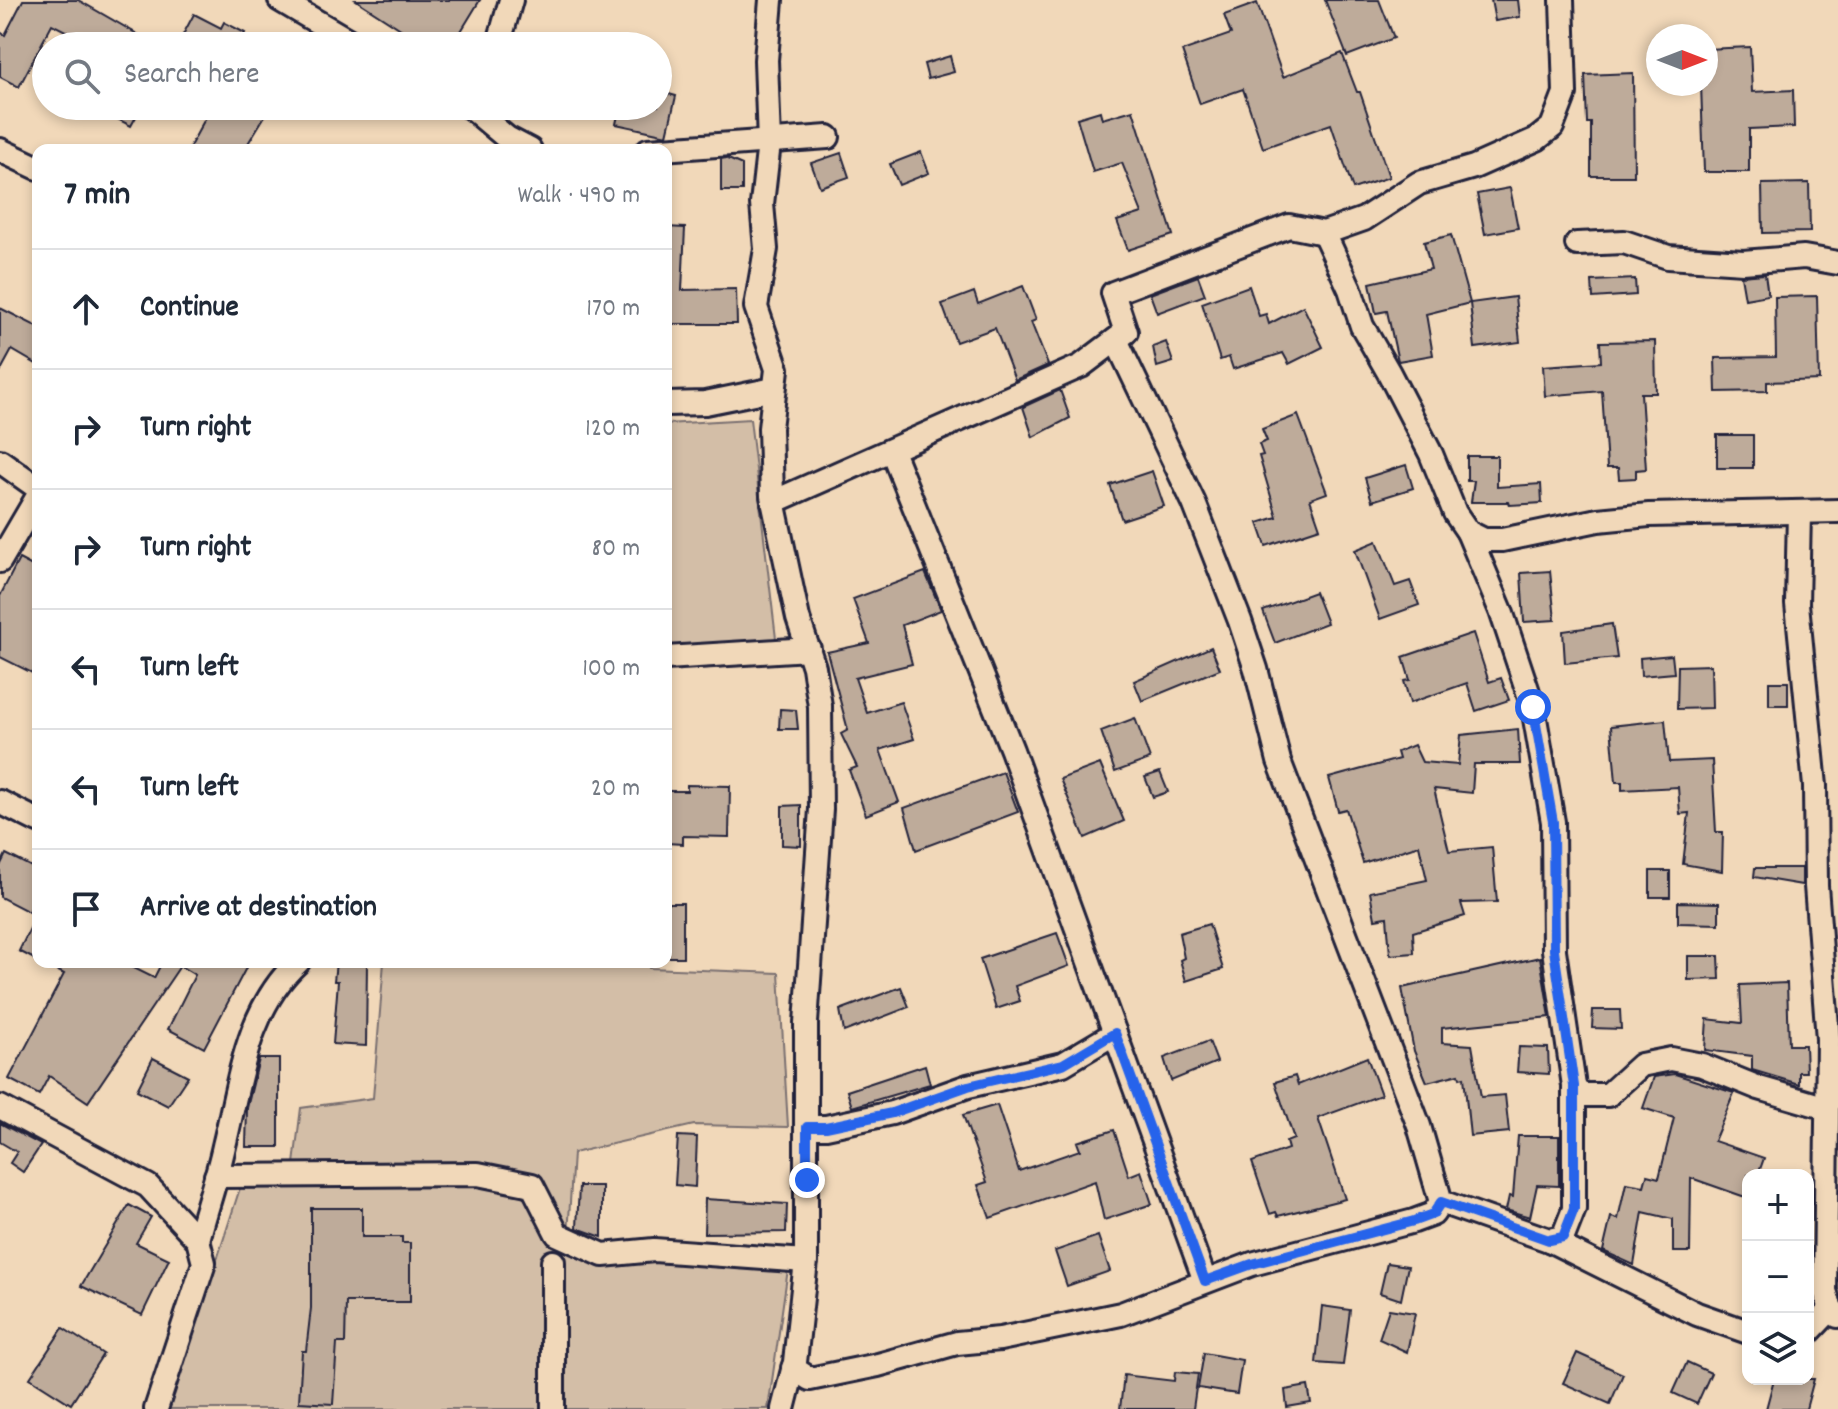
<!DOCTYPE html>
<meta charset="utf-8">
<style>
:root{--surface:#fff;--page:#f2f2f3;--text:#1f2937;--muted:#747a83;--line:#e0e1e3}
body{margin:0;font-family:Dekko,sans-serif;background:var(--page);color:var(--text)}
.controls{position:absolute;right:24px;bottom:24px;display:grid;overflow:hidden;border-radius:16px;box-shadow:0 4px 12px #0003}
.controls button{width:72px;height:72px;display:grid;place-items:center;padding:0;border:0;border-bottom:2px solid var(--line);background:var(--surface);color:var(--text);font:40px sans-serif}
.compass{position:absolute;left:1646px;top:24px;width:72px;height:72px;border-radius:50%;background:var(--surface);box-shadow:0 4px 12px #0003;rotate:90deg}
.stop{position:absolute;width:24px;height:24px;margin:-18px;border:6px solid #2563eb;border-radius:50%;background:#fff}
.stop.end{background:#2563eb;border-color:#fff;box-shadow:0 2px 8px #0008}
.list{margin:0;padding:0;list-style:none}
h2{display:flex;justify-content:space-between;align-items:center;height:104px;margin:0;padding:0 32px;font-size:34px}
h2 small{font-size:26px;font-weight:400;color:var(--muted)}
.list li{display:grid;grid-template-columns:52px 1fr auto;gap:24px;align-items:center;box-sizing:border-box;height:120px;padding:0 32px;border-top:2px solid var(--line)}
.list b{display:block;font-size:30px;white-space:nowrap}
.list em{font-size:26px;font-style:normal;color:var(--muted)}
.icon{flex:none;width:44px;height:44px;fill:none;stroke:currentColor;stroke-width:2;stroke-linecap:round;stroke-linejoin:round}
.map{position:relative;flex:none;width:1838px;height:1409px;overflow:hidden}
.search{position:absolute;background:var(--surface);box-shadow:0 4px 12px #0003;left:32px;top:32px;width:640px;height:88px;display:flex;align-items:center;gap:20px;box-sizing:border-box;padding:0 28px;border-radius:44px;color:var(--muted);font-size:30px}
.panel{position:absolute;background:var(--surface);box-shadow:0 4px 12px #0003;left:32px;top:144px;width:640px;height:824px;border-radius:16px}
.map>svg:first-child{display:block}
.green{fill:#d3bea7;stroke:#7a7071;stroke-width:2}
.building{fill:#beab9a;stroke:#22223b;stroke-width:2}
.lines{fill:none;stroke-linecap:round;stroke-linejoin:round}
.minor-casing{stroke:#22223b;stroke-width:28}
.minor{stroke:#f1d8b9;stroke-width:22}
.route{stroke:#2563eb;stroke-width:10}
</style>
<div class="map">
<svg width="1838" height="1409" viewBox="0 0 1838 1409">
<rect width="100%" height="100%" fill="#f1d8b9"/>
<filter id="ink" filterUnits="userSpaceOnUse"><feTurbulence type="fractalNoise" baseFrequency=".0125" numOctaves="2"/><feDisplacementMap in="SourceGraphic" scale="16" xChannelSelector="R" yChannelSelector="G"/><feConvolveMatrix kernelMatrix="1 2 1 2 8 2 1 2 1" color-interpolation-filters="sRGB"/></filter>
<g filter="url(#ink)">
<g class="green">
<polygon points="750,419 777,647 666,650 666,424"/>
<polygon points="384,962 648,962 649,968 779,973 788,1127 694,1125 573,1153 567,1252 788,1269 768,1409 169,1409 240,1188 291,1188 301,1108 373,1098"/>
</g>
<g class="building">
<polygon points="23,0 78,0 158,46 95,46 52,24 19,87 0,77 0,32 5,35"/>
<polygon points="356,0 480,0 452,46 427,46"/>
<polygon points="1325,0 1379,0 1394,38 1347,56"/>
<polygon points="1491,0 1518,0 1520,17 1495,21"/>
<polygon points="1257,3 1283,77 1342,53 1357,92 1360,92 1389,177 1353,189 1331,124 1263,148 1243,89 1200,104 1182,51 1231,34 1224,15"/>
<polygon points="194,14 221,28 224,22 245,33 242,39 256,46 177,46"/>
<polygon points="1750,47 1752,92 1793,90 1794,127 1749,129 1749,172 1704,172 1701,84 1706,84 1706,49"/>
<polygon points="950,56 954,72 928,79 924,64"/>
<polygon points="1633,73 1634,176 1591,176 1591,123 1587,123 1585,75"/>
<polygon points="658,91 676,96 667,135 616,124 620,106 658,106"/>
<polygon points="92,106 142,106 131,126"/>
<polygon points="212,106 271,106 244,150 188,150"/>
<polygon points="1133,110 1173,235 1128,250 1117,221 1142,213 1122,163 1093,172 1077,118 1100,111 1102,119"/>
<polygon points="921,152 929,173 899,185 890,164"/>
<polygon points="841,153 849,177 820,187 811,163"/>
<polygon points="726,158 742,165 742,191 721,191 721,159"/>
<polygon points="1809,183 1810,232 1763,233 1762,184"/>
<polygon points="1510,188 1518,228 1485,234 1477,194"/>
<polygon points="666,227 685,228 682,290 736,289 737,324 666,324"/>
<polygon points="1451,235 1470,303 1426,314 1433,355 1398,361 1387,311 1376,313 1370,283 1431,269 1424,242"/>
<polygon points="1765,274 1768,295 1745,299 1741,276"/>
<polygon points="1198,276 1205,295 1157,313 1150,294"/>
<polygon points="1635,279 1636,295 1593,298 1592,281"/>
<polygon points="1023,286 1036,320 1031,322 1048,365 1015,380 995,328 956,342 942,304 974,292 978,304"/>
<polygon points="1249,286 1259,316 1266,314 1269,324 1303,306 1323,347 1289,364 1283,353 1233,369 1229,357 1220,360 1202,303"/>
<polygon points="1817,296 1819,380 1767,382 1767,391 1716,392 1715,358 1776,357 1775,297"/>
<polygon points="1515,297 1520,342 1475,348 1470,303"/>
<polygon points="0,308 38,327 38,365 12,350 0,372"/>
<polygon points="1655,341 1656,393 1641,393 1646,469 1636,470 1636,478 1619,479 1618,468 1607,468 1602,391 1545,396 1543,366 1601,362 1600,342"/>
<polygon points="1166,342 1173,362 1157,367 1153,347"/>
<polygon points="1060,390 1070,418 1033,437 1023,407"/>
<polygon points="1298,415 1327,493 1310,499 1320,528 1266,546 1258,523 1277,517 1259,456 1263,455 1259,444 1267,441 1262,429"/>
<rect x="1717" y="435" width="36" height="33"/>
<polygon points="1467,456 1497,456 1497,487 1541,484 1542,503 1510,505 1509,502 1471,502 1474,481 1467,481"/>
<polygon points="1406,465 1413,488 1372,501 1365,478"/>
<polygon points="1152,471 1164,506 1122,520 1110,485"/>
<polygon points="1377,541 1395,586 1410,581 1419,605 1380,619 1355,550"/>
<polygon points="19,559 38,569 38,676 0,657 0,596"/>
<polygon points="1550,571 1555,620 1524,622 1521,573"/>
<polygon points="925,572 941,610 902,625 912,664 855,678 867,713 901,702 914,739 880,750 899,802 866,815 849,770 857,767 841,734 848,730 827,652 869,643 853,599"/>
<polygon points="1315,592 1327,623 1275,643 1263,611"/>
<polygon points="1612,624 1617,658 1565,663 1563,631"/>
<polygon points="1473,633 1489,682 1501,678 1509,700 1476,711 1467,683 1410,703 1404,681 1410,680 1403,657"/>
<polygon points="1211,647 1220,669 1142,701 1134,681"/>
<polygon points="1672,655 1674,673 1641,676 1640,658"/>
<polygon points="1711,665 1712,708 1677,709 1678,666"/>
<rect x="1769" y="682" width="19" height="23"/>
<polygon points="780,709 796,710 798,729 779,729"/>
<polygon points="1135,718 1150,759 1115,772 1101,731"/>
<polygon points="1665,720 1669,762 1712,760 1716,832 1723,832 1722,871 1683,864 1689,813 1680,814 1678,787 1622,790 1622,782 1616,782 1611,726"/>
<polygon points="1518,729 1520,764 1474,764 1472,793 1434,789 1449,851 1492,847 1497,902 1461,903 1465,916 1413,932 1414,953 1390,955 1387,917 1375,919 1370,892 1427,880 1419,845 1363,863 1346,809 1338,811 1329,778 1399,759 1397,752 1414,745 1422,762 1458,765 1461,735"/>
<polygon points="1100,764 1124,821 1085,838 1060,779"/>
<polygon points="1003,772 1018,812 916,850 904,808"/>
<polygon points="1160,772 1168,792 1153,797 1145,777"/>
<polygon points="687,785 730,786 729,837 683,836 683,844 666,843 666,791 687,791"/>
<polygon points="801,805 801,846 782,845 782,806"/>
<polygon points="6,854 38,870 38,893 29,912 0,897 0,866"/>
<polygon points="1755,868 1802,868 1802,885 1754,877"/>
<rect x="1650" y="871" width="20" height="26"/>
<polygon points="1678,902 1719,903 1719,924 1678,923"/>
<rect x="666" y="903" width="17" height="54"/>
<polygon points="38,912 38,961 19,951"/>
<polygon points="1209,924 1223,969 1186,981 1180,960 1184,958 1179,933"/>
<polygon points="1057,933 1069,966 1015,986 1020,1001 996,1009 980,959"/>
<polygon points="1688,956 1719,956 1720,979 1688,980"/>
<polygon points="1540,957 1550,1017 1442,1028 1442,1043 1472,1045 1481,1097 1505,1095 1509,1132 1470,1136 1464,1077 1460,1078 1459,1074 1427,1082 1414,1051 1402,988"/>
<polygon points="41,962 122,962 154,978 162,962 238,962 247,966 204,1048 168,1029 195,975 180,966 88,1102 49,1076 39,1095 9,1079 64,974"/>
<polygon points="336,962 367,962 366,1046 333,1044 338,981 334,981"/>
<polygon points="1787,983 1789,1045 1805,1045 1806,1072 1799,1072 1799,1084 1752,1070 1752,1056 1705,1050 1707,1019 1742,1023 1740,985"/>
<polygon points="901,987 909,1007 844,1032 840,1010"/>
<polygon points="1593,1010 1620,1010 1621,1029 1592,1028"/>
<polygon points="1209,1041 1217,1062 1171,1081 1164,1058"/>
<polygon points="1519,1047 1548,1048 1549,1074 1517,1072"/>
<polygon points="1367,1057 1381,1095 1318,1118 1345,1199 1278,1216 1276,1212 1270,1214 1252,1162 1288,1149 1286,1142 1294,1139 1275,1082 1295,1076 1298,1085"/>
<polygon points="153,1058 188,1076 168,1106 137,1090"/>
<polygon points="259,1059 279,1059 279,1147 246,1147 247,1108"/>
<polygon points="925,1065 930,1084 852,1107 847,1091"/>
<polygon points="1675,1074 1734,1093 1714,1141 1764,1158 1758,1175 1748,1175 1748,1198 1691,1178 1690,1252 1673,1252 1673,1219 1643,1212 1634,1265 1603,1251 1611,1217 1618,1219 1626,1183 1644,1186 1647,1175 1659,1178 1674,1118 1643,1108 1654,1077"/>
<polygon points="997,1105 1019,1171 1080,1150 1077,1142 1114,1130 1129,1176 1141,1171 1152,1204 1104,1220 1095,1181 990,1218 978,1185 987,1182 963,1115"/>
<polygon points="0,1123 41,1145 23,1172 10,1163 17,1152 0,1142"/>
<polygon points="678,1136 697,1137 695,1187 675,1185"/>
<polygon points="1518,1136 1559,1136 1559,1186 1537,1185 1530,1217 1506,1210 1509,1196 1513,1197"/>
<polygon points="579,1186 602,1186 602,1237 577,1228"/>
<polygon points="705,1199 787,1204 786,1232 704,1233"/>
<polygon points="129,1205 151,1217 136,1243 169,1259 142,1315 81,1286"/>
<polygon points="311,1208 362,1208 362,1237 402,1237 402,1243 410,1243 410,1302 346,1302 345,1343 337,1343 333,1404 299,1402 302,1351 306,1351 311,1308"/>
<polygon points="1098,1236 1110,1271 1067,1286 1055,1251"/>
<polygon points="1387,1263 1408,1266 1401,1300 1380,1293"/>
<polygon points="1322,1306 1350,1310 1343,1365 1316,1363"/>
<polygon points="1389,1309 1415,1313 1407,1352 1379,1339"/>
<polygon points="63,1328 103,1354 71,1404 30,1378"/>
<polygon points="1204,1353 1242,1360 1237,1394 1198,1388"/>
<polygon points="1577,1353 1623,1374 1610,1404 1563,1383"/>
<polygon points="1687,1362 1711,1373 1697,1404 1673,1393"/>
<polygon points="1175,1372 1198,1374 1193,1409 1120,1409 1124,1375 1174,1381"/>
<polygon points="1774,1379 1814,1379 1806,1409 1766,1409"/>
<polygon points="1308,1386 1311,1403 1287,1407 1285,1390"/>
</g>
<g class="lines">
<defs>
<g id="minor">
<polyline points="280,0 358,46"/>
<polyline points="771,0 766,60 769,143 762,204 766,249 756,307 777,369 770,428 772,496 798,618 814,667 820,706 821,809 806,1023 806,1261 795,1362 783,1409"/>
<polyline points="498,46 511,0"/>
<polyline points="469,106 507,138 530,150"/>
<polyline points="0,150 38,168"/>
<polyline points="648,150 828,137"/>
<polyline points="1324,233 1350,289 1362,326 1389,373 1431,454 1455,513 1468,532 1484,540 1502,540 1598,520 1649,515 1838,511"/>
<polyline points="1577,244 1624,242 1668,257 1743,262 1804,257 1838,263"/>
<polyline points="666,404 705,403 774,389"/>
<polyline points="892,451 1012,750 1205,1281"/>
<polyline points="0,461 38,488"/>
<polyline points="773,502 1081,366 1126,332 1113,293 1289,226 1324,233 1364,219 1419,183 1474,167 1537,139 1552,127 1565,93 1562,0"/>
<polyline points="1799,513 1797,604 1815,786 1816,886 1828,1039 1825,1291 1831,1309 1838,1316"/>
<polyline points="1468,532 1501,611 1533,707 1553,822 1554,950 1574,1086 1580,1095 1608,1095 1641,1065 1671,1059 1702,1065 1759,1088 1827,1108"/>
<polyline points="0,561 38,496"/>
<polyline points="666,658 809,649"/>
<polyline points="0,802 38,821"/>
<polyline points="0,1107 148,1186 198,1240 204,1263 156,1409"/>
<polyline points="807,1127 826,1127 892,1113 968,1086 1063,1064 1115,1033"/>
<polyline points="216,1176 478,1174 532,1185 557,1234 603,1255 654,1250 806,1261"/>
<polyline points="1441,1202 1549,1240 1563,1237 1574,1209 1574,1086"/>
<path d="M198,1240C206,1209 217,1178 224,1146C240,1081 246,1010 298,962"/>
<polyline points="1549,1240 1697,1314 1748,1332"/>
<polyline points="553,1262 553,1409"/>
<polyline points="1808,1333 1831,1309"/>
<polyline points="793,1368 810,1379 878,1365 957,1343 1000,1339 1121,1314 1252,1264 1414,1221 1433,1214 1441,1202 1419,1126 1279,761 1256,669 1240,621 1194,503 1116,340"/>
</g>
</defs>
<use href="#minor" class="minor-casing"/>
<use href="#minor" class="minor"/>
</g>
</g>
<g class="lines" filter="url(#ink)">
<polyline class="route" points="807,1180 807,1127 826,1127 892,1113 968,1086 1063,1064 1115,1033 1205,1281 1252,1264 1414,1221 1433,1214 1441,1202 1549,1240 1563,1237 1574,1209 1574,1086 1554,950 1553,822 1533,707"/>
</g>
</svg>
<div class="controls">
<button>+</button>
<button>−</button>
<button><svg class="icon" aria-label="layers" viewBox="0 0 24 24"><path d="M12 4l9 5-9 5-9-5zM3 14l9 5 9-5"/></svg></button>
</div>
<svg class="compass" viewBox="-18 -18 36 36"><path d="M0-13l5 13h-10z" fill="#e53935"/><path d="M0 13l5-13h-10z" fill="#747a83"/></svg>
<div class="stop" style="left:1533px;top:707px"></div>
<div class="stop end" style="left:807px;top:1180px"></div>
<div class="search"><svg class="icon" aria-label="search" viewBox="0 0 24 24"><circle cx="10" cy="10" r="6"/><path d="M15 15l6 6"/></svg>Search here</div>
<section class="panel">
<h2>7 min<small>Walk · 490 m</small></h2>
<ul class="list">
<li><svg class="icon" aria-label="ahead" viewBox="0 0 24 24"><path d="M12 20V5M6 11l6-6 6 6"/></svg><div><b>Continue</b></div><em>170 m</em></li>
<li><svg class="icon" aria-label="right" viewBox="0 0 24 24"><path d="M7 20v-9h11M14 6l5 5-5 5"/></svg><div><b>Turn right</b></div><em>120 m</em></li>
<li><svg class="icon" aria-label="right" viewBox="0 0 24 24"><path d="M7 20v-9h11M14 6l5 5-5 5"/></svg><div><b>Turn right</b></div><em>80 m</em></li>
<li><svg class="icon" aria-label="left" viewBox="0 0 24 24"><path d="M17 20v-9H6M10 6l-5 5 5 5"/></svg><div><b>Turn left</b></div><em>100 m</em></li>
<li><svg class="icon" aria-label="left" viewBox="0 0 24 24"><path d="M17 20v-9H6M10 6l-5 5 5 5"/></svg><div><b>Turn left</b></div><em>20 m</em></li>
<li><svg class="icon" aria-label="arrive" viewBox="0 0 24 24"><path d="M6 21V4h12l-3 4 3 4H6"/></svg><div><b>Arrive at destination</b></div></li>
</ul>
</section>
</div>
